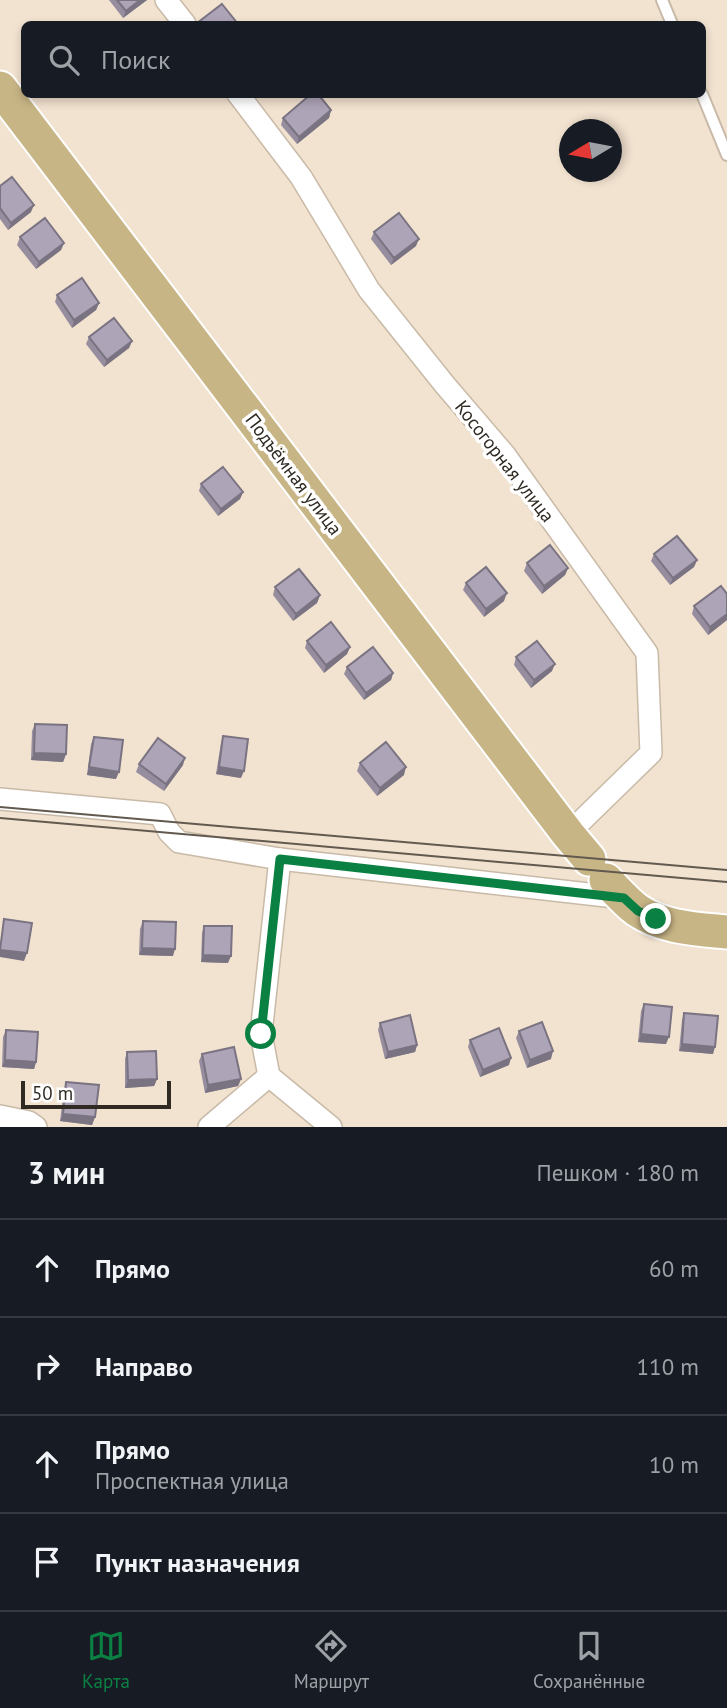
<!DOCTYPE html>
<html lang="ru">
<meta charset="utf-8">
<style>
:root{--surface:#171b24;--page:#242831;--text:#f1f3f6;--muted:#9ea1a6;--line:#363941;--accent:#0b8043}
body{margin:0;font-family:"PT Sans",sans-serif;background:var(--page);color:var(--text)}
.compass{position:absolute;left:559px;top:119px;width:63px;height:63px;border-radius:50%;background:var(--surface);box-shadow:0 4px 10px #0003;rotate:260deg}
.scale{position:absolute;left:21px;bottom:18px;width:150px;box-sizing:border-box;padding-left:7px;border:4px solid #302a23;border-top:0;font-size:19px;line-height:24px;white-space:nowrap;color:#302a23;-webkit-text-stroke:5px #fff;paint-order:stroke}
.stop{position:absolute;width:21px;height:21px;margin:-16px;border:5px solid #0b8043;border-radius:50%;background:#fff}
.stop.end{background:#0b8043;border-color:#fff;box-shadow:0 2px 7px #0008}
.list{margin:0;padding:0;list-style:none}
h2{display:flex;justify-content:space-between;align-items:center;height:91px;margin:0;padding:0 28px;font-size:30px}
h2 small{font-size:23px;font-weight:400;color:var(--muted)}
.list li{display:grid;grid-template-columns:46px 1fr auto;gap:21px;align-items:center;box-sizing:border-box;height:98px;padding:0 28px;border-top:2px solid var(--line)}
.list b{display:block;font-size:26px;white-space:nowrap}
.list p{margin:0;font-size:23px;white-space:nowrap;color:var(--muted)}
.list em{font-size:23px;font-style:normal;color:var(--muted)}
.icon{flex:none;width:38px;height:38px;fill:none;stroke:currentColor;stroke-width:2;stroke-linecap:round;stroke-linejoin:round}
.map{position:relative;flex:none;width:727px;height:1127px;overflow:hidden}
.search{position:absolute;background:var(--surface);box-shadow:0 4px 10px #0003;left:21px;right:21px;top:21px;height:77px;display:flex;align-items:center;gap:18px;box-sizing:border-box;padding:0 24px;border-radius:10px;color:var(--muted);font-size:26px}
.sheet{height:483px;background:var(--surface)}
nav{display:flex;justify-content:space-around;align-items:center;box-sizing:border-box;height:98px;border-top:2px solid var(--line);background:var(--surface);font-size:19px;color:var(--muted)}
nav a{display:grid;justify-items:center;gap:4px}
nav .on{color:var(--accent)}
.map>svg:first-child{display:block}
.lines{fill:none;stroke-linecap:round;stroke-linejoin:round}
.lane-casing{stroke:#c9baa8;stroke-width:14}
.street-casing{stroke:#c9baa8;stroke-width:24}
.primary-casing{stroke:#fff;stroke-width:37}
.lane{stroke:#fff;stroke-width:10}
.street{stroke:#fff;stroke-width:21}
.primary{stroke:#c8b586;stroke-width:33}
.tram{stroke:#62594f;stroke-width:2}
.wall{fill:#968d9e}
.shaded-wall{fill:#7a7381}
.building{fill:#aea4b8;stroke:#7a7381;stroke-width:2}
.route{stroke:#0b8043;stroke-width:9}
.labels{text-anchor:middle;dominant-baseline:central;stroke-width:7;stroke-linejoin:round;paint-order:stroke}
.street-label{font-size:19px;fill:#302a23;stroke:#fff}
</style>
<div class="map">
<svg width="727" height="1127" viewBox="0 0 727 1127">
<rect width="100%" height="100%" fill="#f2e2d0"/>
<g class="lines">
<defs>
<g id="lane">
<polyline points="662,0 672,24"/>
<polyline points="702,94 727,155"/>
</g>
<g id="street">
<polyline points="166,0 185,24"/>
<polyline points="238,94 301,177 369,290 445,385 505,455 647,653 651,753 568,834"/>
<polyline points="0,799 160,814 169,832 179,842 280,859 624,898"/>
<polyline points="269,1076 261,1034 280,859"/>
<polyline points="269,1076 331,1127"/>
<polyline points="0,1116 29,1122 36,1127"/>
<polyline points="209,1127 269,1076"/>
</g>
<g id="primary">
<polyline points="0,88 568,834 589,859"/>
<path d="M606,880C616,890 626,902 637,910C663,928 697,929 727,932"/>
</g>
</defs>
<use href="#lane" class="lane-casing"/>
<use href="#street" class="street-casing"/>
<use href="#primary" class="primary-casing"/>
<use href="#lane" class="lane"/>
<use href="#street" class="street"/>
<use href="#primary" class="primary"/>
<g class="tram">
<polyline points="0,807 727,870"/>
<polyline points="0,818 727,882"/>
</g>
</g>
<g class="wall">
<polygon points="109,0 147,0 123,18"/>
<polygon points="331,110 329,118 297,144 281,125 283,118"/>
<polygon points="0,186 31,212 8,230 0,219"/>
<polygon points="374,232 416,246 391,265 371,239"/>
<polygon points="20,237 64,243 61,250 36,269 17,245"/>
<polygon points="57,295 99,303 96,310 72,328 55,302"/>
<polygon points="89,337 132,341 129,348 104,367 86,344"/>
<polygon points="201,484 243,492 240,499 218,516 199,491"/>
<polygon points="654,554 697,560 694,567 670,585 651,561"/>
<polygon points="527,563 568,568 565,575 542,594 524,571"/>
<polygon points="466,583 504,601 484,617 463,590"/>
<polygon points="275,587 320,595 317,603 293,621 273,595"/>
<polygon points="727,594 727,620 708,635 692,614 694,606"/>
<polygon points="307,641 350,647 347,654 324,673 305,648"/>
<polygon points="516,657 552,671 531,688 514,665"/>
<polygon points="347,667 393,673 391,680 364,700 344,674"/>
<polygon points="35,724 66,754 63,762 31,760 32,731"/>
<polygon points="223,736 241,778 216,774 221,743"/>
<polygon points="94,737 116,779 87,775 91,744"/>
<polygon points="360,763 404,775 377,796 357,771"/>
<polygon points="139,764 183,765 164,791 136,772"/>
<polygon points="143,921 173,956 139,955 140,929"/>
<polygon points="204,926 228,963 201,962 202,933"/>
<polygon points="644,1004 666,1044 638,1042 641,1011"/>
<polygon points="684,1013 713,1054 679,1051 682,1020"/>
<polygon points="380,1023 417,1045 415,1052 385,1059 378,1030"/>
<polygon points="6,1030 36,1062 34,1069 2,1067 3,1037"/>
<polygon points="519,1031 551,1059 527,1068 516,1038"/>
<polygon points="470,1040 509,1065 480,1077 468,1047"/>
<polygon points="127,1052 157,1079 154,1086 125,1088 125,1059"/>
<polygon points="202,1054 241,1079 238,1086 205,1093 199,1061"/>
<polygon points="66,1082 95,1117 92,1125 60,1121 64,1089"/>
</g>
<g class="shaded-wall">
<polygon points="140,0 147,0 123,18 126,11"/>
<polygon points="331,110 329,118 297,144 299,137"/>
<polygon points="34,205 31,212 8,230 11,223"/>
<polygon points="419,239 416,246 391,265 394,258"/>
<polygon points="64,243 61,250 36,269 39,262"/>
<polygon points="99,303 96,310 72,328 74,320"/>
<polygon points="132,341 129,348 104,367 107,360"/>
<polygon points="243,492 240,499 218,516 221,509"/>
<polygon points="697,560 694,567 670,585 673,578"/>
<polygon points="568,568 565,575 542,594 544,586"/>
<polygon points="507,593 504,601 484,617 486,609"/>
<polygon points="320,595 317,603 293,621 296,614"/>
<polygon points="727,614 727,620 708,635 710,627"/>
<polygon points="350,647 347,654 324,673 326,665"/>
<polygon points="555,664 552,671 531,688 534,680"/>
<polygon points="393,673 391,680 364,700 366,693"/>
<polygon points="34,753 66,754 63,762 31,760"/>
<polygon points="185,758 183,765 164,791 166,784"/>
<polygon points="89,767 119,772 116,779 87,775"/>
<polygon points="219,767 244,771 241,778 216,774"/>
<polygon points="406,767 404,775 377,796 380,788"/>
<polygon points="142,948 175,949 173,956 139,955"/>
<polygon points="0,950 27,953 24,961 0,957"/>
<polygon points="203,955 231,956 228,963 201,962"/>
<polygon points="641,1034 669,1037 666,1044 638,1042"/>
<polygon points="682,1044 715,1047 713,1054 679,1051"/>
<polygon points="417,1045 415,1052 385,1059 388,1052"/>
<polygon points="553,1051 551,1059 527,1068 530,1060"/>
<polygon points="511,1058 509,1065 480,1077 483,1070"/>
<polygon points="5,1060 36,1062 34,1069 2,1067"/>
<polygon points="157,1079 154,1086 125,1088 128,1080"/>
<polygon points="241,1079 238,1086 205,1093 208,1085"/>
<polygon points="63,1114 95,1117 92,1125 60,1121"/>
</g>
<g class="building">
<polygon points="117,0 140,0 126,11"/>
<polygon points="222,4 238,24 198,24 197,23"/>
<polygon points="311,94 318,94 331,110 299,137 283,118"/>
<polygon points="12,177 34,205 11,223 0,208 0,186"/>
<polygon points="399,213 419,239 394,258 374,232"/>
<polygon points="45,218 64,243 39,262 20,237"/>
<polygon points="82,278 99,303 74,320 57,295"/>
<polygon points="114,318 132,341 107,360 89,337"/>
<polygon points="223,467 243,492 221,509 201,484"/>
<polygon points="677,536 697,560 673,578 654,554"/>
<polygon points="550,545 568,568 544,586 527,563"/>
<polygon points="486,567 507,593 486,609 466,583"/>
<polygon points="299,569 320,595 296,614 275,587"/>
<polygon points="721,586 727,594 727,614 710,627 694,606"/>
<polygon points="331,622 350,647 326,665 307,641"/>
<polygon points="537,641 555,664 534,680 516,657"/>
<polygon points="373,647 393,673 366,693 347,667"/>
<polygon points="35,724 67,725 66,754 34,753"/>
<polygon points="223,736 248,739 244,771 219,767"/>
<polygon points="94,737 123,740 119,772 89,767"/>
<polygon points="158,738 185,758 166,784 139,764"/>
<polygon points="386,742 406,767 380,788 360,763"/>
<polygon points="4,919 32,923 27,953 0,950"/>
<polygon points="143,921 176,922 175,949 142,948"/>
<polygon points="204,926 232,926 231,956 203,955"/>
<polygon points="644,1004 672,1007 669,1037 641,1034"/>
<polygon points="684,1013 718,1016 715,1047 682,1044"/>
<polygon points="410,1015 417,1045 388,1052 380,1023"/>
<polygon points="542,1022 553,1051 530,1060 519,1031"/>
<polygon points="499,1028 511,1058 483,1070 470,1040"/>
<polygon points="6,1030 38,1032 36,1062 5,1060"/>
<polygon points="234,1047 241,1079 208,1085 202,1054"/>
<polygon points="156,1051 157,1079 128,1080 127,1052"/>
<polygon points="66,1082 99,1085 95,1117 63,1114"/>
</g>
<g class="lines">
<polyline class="route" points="261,1034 280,859 624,898 638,911 656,919"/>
</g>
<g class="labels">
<g class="street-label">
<text transform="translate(505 461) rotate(52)">Косогорная улица</text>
<text transform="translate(294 474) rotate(53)">Подъёмная улица</text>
</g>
</g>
</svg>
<svg class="compass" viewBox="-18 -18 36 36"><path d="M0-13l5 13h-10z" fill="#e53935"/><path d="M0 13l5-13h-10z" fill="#9ea1a6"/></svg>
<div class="scale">50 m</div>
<div class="stop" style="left:261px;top:1034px"></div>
<div class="stop end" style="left:656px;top:919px"></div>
<div class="search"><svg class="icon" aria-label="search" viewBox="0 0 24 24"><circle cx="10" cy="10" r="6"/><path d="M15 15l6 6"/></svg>Поиск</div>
</div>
<section class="sheet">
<h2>3 мин<small>Пешком · 180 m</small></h2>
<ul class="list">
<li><svg class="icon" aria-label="ahead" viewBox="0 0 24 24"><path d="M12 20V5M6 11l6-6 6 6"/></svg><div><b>Прямо</b></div><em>60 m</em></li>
<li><svg class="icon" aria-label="right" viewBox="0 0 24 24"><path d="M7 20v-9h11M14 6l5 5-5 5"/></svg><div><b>Направо</b></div><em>110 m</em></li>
<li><svg class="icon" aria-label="ahead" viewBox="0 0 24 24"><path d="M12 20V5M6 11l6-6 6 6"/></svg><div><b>Прямо</b><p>Проспектная улица</p></div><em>10 m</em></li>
<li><svg class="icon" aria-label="arrive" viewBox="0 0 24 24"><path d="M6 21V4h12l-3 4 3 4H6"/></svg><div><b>Пункт назначения</b></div></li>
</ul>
</section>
<nav>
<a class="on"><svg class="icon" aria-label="map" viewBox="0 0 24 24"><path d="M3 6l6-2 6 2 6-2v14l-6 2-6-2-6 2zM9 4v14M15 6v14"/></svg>Карта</a>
<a><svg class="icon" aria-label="directions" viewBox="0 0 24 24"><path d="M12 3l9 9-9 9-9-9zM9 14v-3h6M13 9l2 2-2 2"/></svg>Маршрут</a>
<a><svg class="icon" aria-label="saved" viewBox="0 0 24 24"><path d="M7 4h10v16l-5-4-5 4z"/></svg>Сохранённые</a>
</nav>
